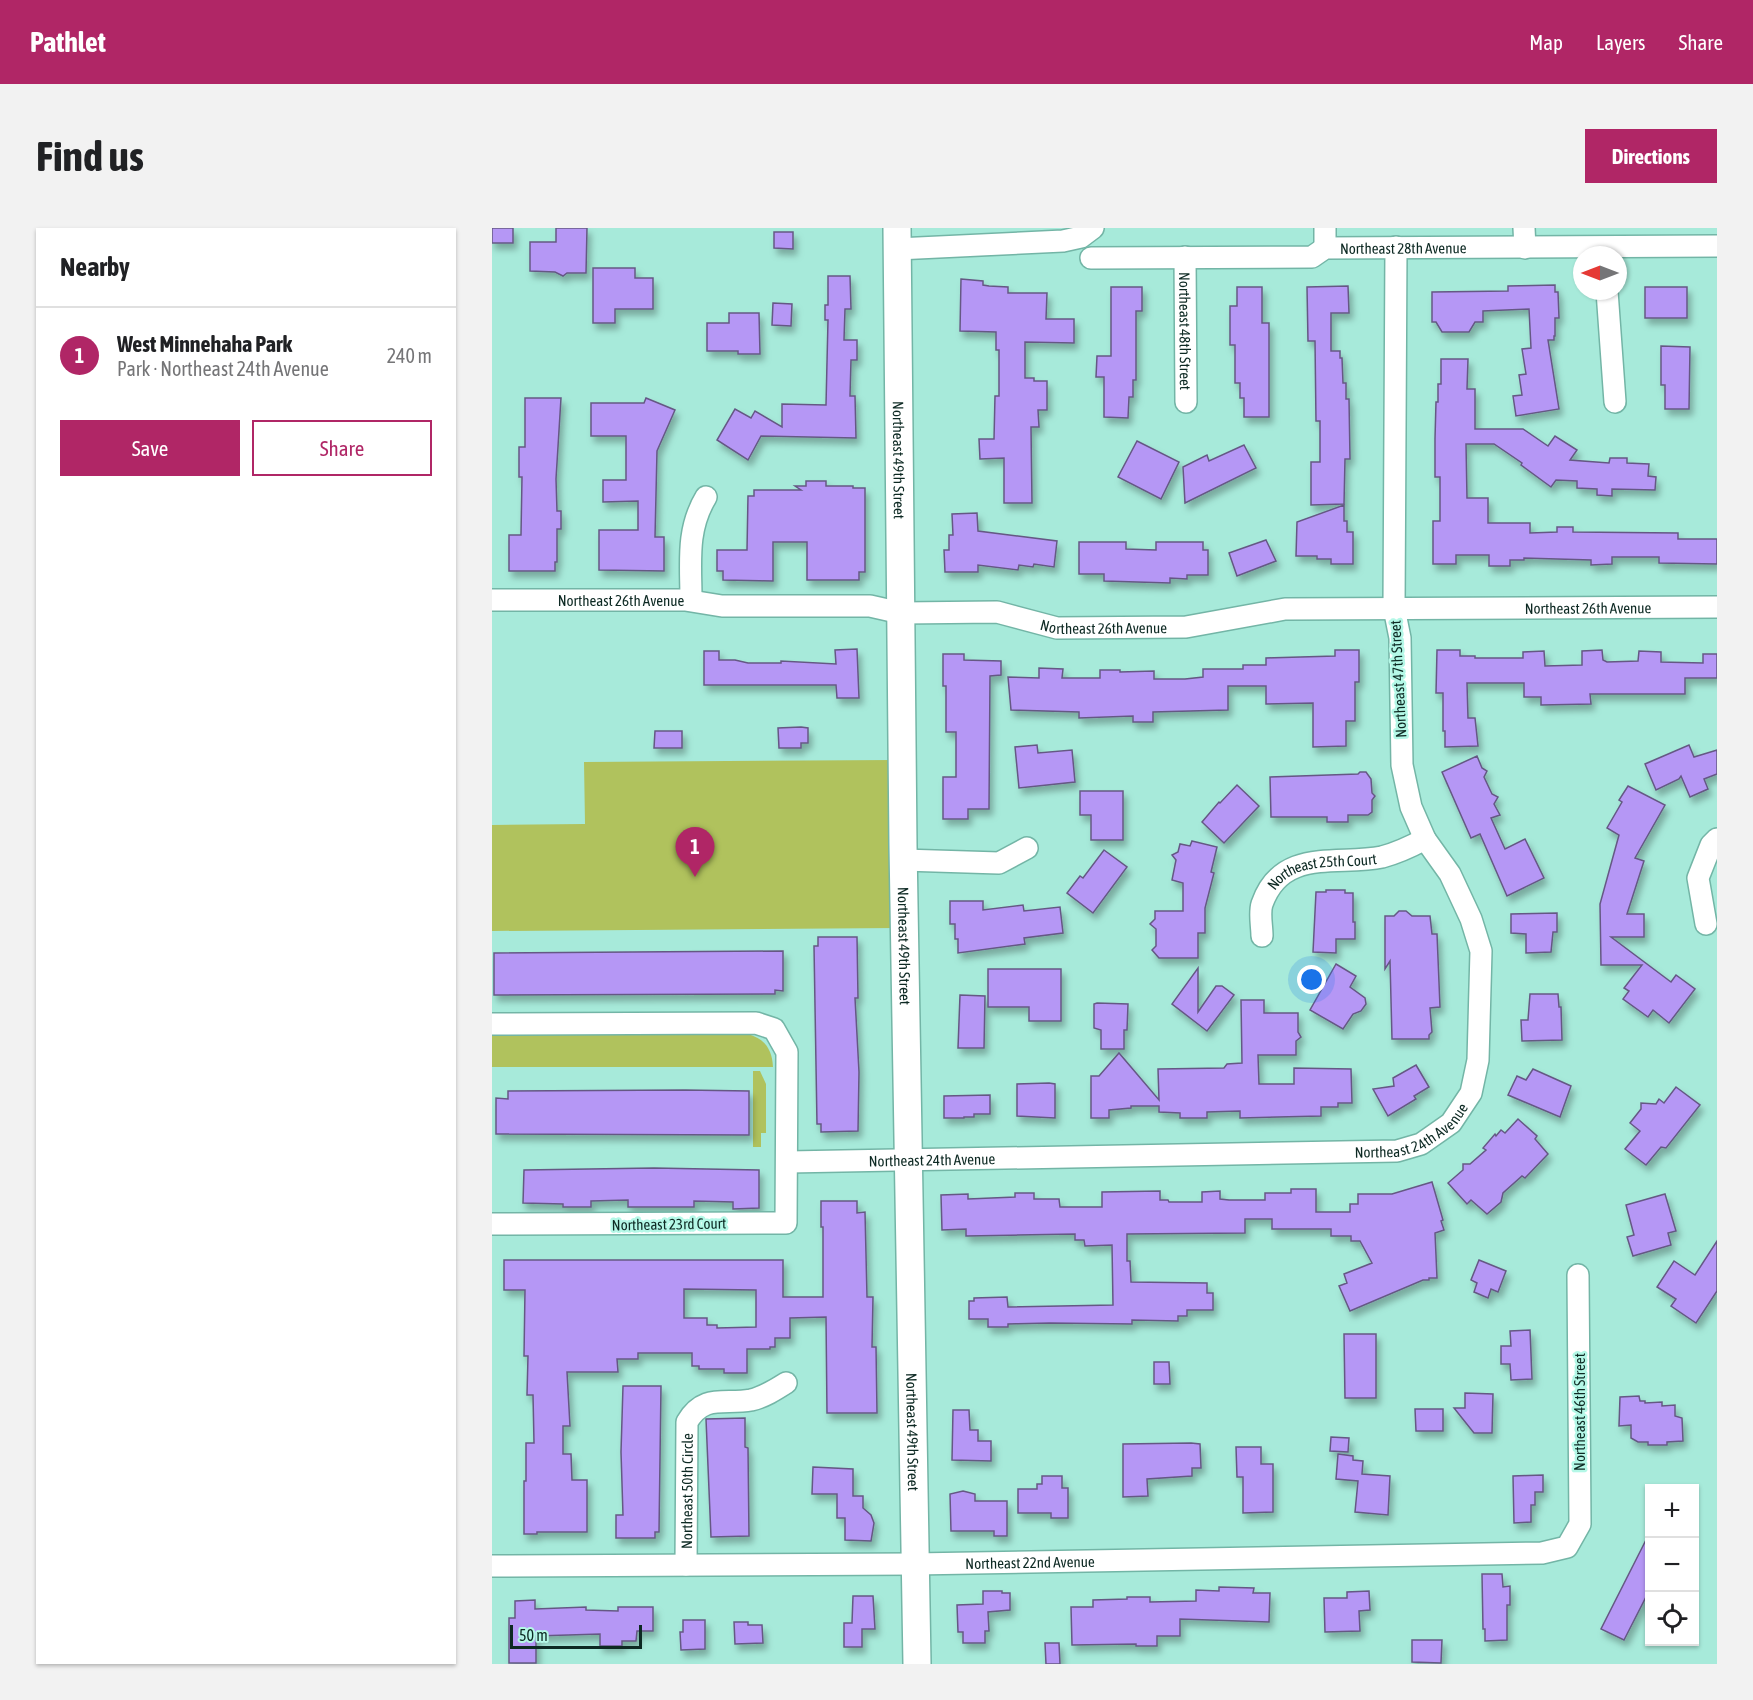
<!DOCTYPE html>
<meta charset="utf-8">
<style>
:root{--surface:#fff;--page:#f2f2f2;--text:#202124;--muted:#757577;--line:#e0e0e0;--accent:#b02666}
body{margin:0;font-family:"Asap Condensed",sans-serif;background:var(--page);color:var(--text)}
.controls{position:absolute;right:18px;bottom:18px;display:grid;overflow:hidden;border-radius:0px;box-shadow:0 2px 4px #0004}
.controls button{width:54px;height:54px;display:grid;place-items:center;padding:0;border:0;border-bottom:2px solid var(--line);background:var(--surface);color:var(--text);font:30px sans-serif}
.compass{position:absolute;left:1081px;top:18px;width:54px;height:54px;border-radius:50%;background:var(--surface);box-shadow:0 2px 4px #0004;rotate:270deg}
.scale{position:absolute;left:18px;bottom:15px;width:132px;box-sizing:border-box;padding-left:6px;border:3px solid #0d2923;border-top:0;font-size:16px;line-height:21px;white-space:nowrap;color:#0d2923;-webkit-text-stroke:4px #b4f8e7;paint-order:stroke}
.you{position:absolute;left:820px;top:752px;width:21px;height:21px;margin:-15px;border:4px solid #fff;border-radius:50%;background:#1a73e8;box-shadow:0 0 0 9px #1a73e833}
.badge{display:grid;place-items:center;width:39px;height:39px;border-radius:50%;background:var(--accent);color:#fff;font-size:20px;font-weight:700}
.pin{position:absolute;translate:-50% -50px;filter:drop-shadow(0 2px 3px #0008)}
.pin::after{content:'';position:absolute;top:32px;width:21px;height:18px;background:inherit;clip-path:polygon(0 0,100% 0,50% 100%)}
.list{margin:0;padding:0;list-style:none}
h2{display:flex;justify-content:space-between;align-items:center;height:78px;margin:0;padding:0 24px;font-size:26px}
h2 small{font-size:20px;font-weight:400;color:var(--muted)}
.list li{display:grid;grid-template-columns:39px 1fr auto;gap:18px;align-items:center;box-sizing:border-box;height:96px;padding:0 24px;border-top:2px solid var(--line)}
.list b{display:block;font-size:22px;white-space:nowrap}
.list p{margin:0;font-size:20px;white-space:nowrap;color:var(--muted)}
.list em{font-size:20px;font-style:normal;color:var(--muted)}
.actions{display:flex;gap:12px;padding:18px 24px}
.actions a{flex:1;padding:14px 0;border:2px solid var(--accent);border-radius:0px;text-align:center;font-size:21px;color:var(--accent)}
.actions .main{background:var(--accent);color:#fff}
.icon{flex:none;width:33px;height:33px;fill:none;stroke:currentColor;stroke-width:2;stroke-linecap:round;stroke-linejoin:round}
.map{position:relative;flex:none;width:1225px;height:1436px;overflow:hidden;border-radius:0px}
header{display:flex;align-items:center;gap:36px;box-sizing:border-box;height:84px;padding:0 30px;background:var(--accent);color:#fff}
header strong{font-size:28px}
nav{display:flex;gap:33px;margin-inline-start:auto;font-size:21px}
.intro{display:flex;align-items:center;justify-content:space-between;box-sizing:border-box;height:144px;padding:0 36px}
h1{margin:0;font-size:42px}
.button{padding:15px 27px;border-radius:0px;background:var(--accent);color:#fff;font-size:21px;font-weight:700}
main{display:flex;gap:36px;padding:0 36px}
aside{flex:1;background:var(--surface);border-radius:0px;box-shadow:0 2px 4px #0004}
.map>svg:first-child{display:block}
.green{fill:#b0c25d}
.building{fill:#b597f5;stroke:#655884;stroke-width:1.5;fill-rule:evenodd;filter:url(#shadow)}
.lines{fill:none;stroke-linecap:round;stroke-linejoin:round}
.minor-casing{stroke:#73b5a6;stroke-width:24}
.tertiary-casing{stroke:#73b5a6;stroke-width:30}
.minor{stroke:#fff;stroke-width:21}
.tertiary{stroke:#fff;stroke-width:27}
.labels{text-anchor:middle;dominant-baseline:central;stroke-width:5;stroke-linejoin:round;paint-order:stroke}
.street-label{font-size:15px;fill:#0d2923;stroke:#b4f8e7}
</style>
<header>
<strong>Pathlet</strong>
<nav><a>Map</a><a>Layers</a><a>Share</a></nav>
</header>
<div class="intro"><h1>Find us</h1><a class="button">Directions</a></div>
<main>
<aside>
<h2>Nearby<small></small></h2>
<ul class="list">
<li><span class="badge">1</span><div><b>West Minnehaha Park</b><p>Park · Northeast 24th Avenue</p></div><em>240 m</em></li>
</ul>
<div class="actions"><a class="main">Save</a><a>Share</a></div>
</aside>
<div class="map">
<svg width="1225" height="1436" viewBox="0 0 1225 1436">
<defs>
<filter id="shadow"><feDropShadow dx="3.5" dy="6" stdDeviation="3" flood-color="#0004"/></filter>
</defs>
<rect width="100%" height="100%" fill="#a7eada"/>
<g class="green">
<polygon points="404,532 406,700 0,703 0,597 93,596 92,534"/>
<path d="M256,806C273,811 280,821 281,839H0V807Z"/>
<polygon points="261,843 268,843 274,856 274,905 269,905 269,919 261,919"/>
</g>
<g class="building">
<rect x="0" y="0" width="21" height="15"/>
<polygon points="64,0 95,0 94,45 75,45 71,48 63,44 38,43 38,14 64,14"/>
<polygon points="282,4 301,4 301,21 282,20"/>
<polygon points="101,40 143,40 143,50 161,50 161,81 123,81 123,95 101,95"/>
<polygon points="336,48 358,48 359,81 353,81 352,112 365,112 365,132 359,132 358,168 363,168 364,210 269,208 256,232 225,212 243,181 259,190 263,183 290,199 290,176 334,177 336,92 333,92 333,77 336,77"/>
<polygon points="469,51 491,53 491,57 497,58 516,59 516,65 555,65 554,91 582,91 582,115 533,114 533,150 542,150 542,153 555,153 555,182 546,182 547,199 539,199 540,275 512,275 512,230 488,231 487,211 502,211 503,168 507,168 507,122 504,122 504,104 468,103"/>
<polygon points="1063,57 1063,64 1066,64 1067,90 1063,90 1063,108 1062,108 1062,112 1056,112 1067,181 1024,188 1021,168 1030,167 1027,147 1034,146 1030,121 1039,120 1037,81 991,83 991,94 983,94 977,104 950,104 944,94 940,94 940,64 1016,63 1016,58"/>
<polygon points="856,58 857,85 839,85 839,123 848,123 848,130 850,130 851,155 854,155 854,171 857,171 858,231 853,231 852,276 819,277 819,234 828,234 828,193 824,193 823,113 816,113 815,59"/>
<polygon points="619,59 650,59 650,83 644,83 644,152 641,152 641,169 637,169 636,190 612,189 612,149 604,149 605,128 619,128"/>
<polygon points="745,59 770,59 770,95 777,95 777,189 752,189 752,170 748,170 748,155 743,155 743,117 738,117 738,78 745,78"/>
<rect x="1153" y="59" width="42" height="31"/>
<polygon points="281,75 300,76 299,98 280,97"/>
<polygon points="237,85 267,85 268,126 246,126 246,123 215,123 215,95 237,95"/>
<polygon points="1169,118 1198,119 1197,181 1173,181 1173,157 1169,157"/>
<polygon points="949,131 976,131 975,161 983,161 983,201 1031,201 1056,218 1063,208 1085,222 1078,232 1117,235 1118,230 1135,230 1135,235 1157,236 1156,248 1164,249 1163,262 1120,261 1120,268 1105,267 1105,261 1085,260 1085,253 1064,252 1059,259 1029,237 1030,235 1002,216 974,216 975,270 996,270 996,295 1038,295 1038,305 1065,304 1065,299 1081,299 1081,304 1186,305 1186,311 1225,311 1225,336 1167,335 1167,329 1120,329 1120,336 1099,337 1099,332 1032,330 1032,332 1018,332 1018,338 997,338 997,327 964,327 964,336 941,336 941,293 948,293 948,249 943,249 943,211 944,174 946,174 946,156 949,156"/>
<polygon points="33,170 69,170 64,251 65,283 69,283 69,301 65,301 65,334 63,334 63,343 17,343 17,307 29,307 30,249 27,249 27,219 33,219"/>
<polygon points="154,170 183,182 165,223 163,309 172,309 172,343 107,342 107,302 146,302 146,273 111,274 111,252 134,252 134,208 99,208 99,175 152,175"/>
<polygon points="645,213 687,234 669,271 626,249"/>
<polygon points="752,217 764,240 693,275 691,239 715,227 717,233"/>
<polygon points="314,253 334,253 334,258 361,258 361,260 373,260 373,344 367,344 367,352 315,352 315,314 281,314 281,353 231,352 231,343 225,343 225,322 255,322 256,268 262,268 262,262 309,262 303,258 314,258"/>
<polygon points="852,277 852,293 855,293 855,304 861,304 861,336 839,336 839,331 825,331 825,328 804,328 805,294"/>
<polygon points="485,285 486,303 565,313 562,339 542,336 541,339 527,337 526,342 486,337 486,344 453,344 452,322 457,322 457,307 461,307 460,286"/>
<polygon points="774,312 784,333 745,348 737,325"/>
<polygon points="587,314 634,314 634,321 664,322 664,314 711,314 711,322 716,322 716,347 695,347 695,351 678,350 678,355 612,353 612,346 587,346"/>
<polygon points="365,421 367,470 345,470 344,457 212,457 212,423 227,423 227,432 243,432 256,435 289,435 289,433 344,436 343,422"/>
<polygon points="843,422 867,422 867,454 863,454 863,493 854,493 854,518 821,519 821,475 774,476 774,458 736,458 736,482 661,484 661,494 641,494 641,488 587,490 587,484 519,482 516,449 547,450 547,440 571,441 570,450 608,450 608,442 628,442 628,444 662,443 662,451 693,451 711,449 711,441 751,441 751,437 774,437 774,430 843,428"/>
<polygon points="945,422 968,422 968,428 983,428 983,430 1031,430 1031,424 1052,423 1053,438 1090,437 1090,423 1110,422 1111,432 1115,434 1146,433 1147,423 1169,424 1169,434 1211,435 1211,426 1225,426 1225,450 1193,450 1193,466 1098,466 1099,476 1049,477 1049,469 1032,469 1032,455 975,455 976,490 983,490 986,518 953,519 953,503 951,503 951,465 944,465"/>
<polygon points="451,426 472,426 472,432 509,433 509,447 498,448 497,581 476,581 476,591 451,591 451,549 464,549 464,504 454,504 454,458 451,458"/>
<polygon points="309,499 316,500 316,515 309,515 309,520 287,520 286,500"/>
<polygon points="163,503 190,503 190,520 162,520"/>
<polygon points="545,517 546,525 580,522 583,554 527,560 523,519"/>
<polygon points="1197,517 1202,529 1225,522 1225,546 1212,551 1216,561 1198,569 1189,548 1187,551 1164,562 1153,536"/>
<polygon points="985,528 990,540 995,543 992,549 1000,566 1006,569 1002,576 1008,587 999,590 1013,621 1033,611 1052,650 1015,668 988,606 979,610 950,544"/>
<polygon points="868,544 874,544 879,551 880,565 883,568 880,572 880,584 876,587 856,587 856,594 835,594 835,589 779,589 778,549 866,546"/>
<polygon points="745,557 767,578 732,615 710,594 727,574 728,575"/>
<polygon points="1136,558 1173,577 1143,630 1152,633 1135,686 1152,686 1152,709 1119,709 1179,754 1184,747 1203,761 1177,795 1161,782 1156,789 1131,771 1137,763 1132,760 1150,737 1109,737 1108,676 1127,607 1115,600 1130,574 1127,572"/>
<polygon points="588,563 631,563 631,612 599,612 599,587 588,587"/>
<polygon points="700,613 725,619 719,644 722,645 713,680 713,705 706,705 706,730 667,730 660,722 664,718 664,701 658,696 663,691 663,683 691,683 691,655 680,652 684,632 680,627 686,624 688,616 698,618"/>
<polygon points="612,622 635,639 601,685 575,665 588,648 591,650"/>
<polygon points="834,662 853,662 853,665 861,665 861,694 863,694 863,711 844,711 844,725 821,724 824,664 834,664"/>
<polygon points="458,673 491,673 491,682 531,677 532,683 568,679 571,705 532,710 533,716 466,725 466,711 463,711 463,696 458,696"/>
<polygon points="907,683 914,683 920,688 938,688 940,706 945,706 948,779 938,780 940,804 937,807 937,811 900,811 898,733 893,741 893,688 902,688"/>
<polygon points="1065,685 1065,704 1061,704 1059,724 1034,725 1034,706 1019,705 1019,686"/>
<polygon points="326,709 365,709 366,770 363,770 367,844 366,903 329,904 329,896 325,896 322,718 326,718"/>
<polygon points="291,723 291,763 283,762 283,766 2,767 2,725"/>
<polygon points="844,736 864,748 858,759 873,770 874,776 869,783 861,786 851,801 818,782"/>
<polygon points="706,740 706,784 724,758 730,758 742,767 715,803 680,776"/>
<polygon points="496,741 569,741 569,793 537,793 537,779 496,779"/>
<polygon points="1038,766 1066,766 1067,779 1069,779 1070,812 1030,813 1029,792 1036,792"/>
<polygon points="468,767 493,768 492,820 466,820"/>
<polygon points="749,772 772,772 772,785 806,785 806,804 809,809 804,813 804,827 766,827 767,856 802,856 802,840 859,841 860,875 846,875 846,879 829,879 829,888 748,890 748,883 715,884 715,890 688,890 688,885 667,884 667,878 639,878 639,880 617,882 617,890 599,890 599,848 607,848 627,825 667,872 666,841 732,840 735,836 750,835"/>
<polygon points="605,775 636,776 635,802 632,802 632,821 609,821 609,802 602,800 602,776"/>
<polygon points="924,837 937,859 922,868 924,871 896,888 881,861 902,858 901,850"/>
<polygon points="1041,841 1079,858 1068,889 1016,867 1025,848 1034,852"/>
<polygon points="557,855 563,856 563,890 525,888 525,856"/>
<polygon points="1184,859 1208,877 1174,920 1169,919 1154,937 1133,921 1148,903 1138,895 1149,881 1149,875 1164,876 1167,871 1172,875"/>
<polygon points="193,862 257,863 257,907 4,906 4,870 16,871 16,863"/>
<polygon points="498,867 498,886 482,886 482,889 472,889 472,890 452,890 452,868"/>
<polygon points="1026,891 1045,908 1043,911 1056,926 1033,950 1030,948 1011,965 1009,974 995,986 979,972 975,976 956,955 971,942 971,936 978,936 994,922 991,920 1003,906 1004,908 1009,902 1013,905"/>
<polygon points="162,940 267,942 267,980 241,981 241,974 202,973 202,979 136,979 136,972 99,973 99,979 71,979 71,976 31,975 32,942"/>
<polygon points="940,954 951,992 949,993 952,1002 943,1005 945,1050 937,1050 937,1052 931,1052 858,1083 847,1058 855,1055 852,1046 880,1035 868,1013 859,1013 859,1008 839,1008 839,1001 780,1001 780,991 753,991 753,1005 635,1006 635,1033 638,1033 639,1054 715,1055 715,1065 721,1065 721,1082 695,1082 695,1088 686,1088 686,1093 640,1092 640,1096 558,1095 516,1096 516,1099 496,1099 496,1091 477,1091 477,1073 482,1073 482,1070 515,1069 516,1079 621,1077 620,1017 593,1018 592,1012 583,1012 583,1006 474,1008 474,1001 450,1002 449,967 476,966 476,971 523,969 523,965 542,965 542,971 567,971 568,979 610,979 610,964 668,963 668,972 676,972 677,974 710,974 710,964 728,963 728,971 737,972 773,972 773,965 799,965 799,961 824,961 824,984 858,984 858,976 866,976 866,966 900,966"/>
<polygon points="1173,966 1184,1003 1176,1005 1179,1017 1141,1028 1135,1009 1142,1007 1134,977"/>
<path d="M329,973H365V985L373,984L375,1069H381L380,1119H384L385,1185H335L334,1089L298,1090V1110H283V1119H278V1121H255V1145H232V1141H207V1138H200V1125H146V1131H125L126,1144H75L78,1198H71V1226H79L80,1252H95V1304H45V1306H32V1253H34V1215H42L41,1167H35L36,1128H32L33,1062H12V1032H291V1069H331V999H329ZM192,1061L264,1062V1099L225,1100V1097H215V1090H192Z"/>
<polygon points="1225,1013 1225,1063 1204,1095 1179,1078 1184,1071 1165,1059 1182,1033 1203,1047"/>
<polygon points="987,1032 1014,1043 1006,1064 999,1061 996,1070 982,1064 985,1055 979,1052"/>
<polygon points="1038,1102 1040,1151 1019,1152 1018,1136 1009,1136 1009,1118 1019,1118 1018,1103"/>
<polygon points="852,1106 884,1106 884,1170 853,1170"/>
<polygon points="662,1134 677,1134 678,1156 662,1156"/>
<polygon points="131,1158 169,1158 167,1304 163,1304 163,1310 124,1310 124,1287 131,1287 129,1224"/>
<polygon points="973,1165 1001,1166 1000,1205 982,1205 962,1180 973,1180"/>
<polygon points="1147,1168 1148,1173 1153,1173 1153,1175 1170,1174 1170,1178 1183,1177 1183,1188 1190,1190 1191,1213 1175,1214 1175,1217 1156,1217 1156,1214 1146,1214 1139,1210 1139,1197 1127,1198 1128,1169"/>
<polygon points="923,1181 951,1181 951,1203 924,1203"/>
<polygon points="461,1182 477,1182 478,1202 486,1202 486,1213 499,1213 499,1233 460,1232"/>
<polygon points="253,1190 253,1219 256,1220 257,1308 219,1309 214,1191"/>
<polygon points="839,1209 857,1210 856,1224 838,1223"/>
<polygon points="699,1215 708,1216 709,1240 700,1240 700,1248 655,1251 656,1268 631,1269 631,1216"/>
<polygon points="744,1219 769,1219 769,1236 781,1236 781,1284 751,1285 751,1249 745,1249"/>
<polygon points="846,1226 861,1228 861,1232 871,1233 870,1246 898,1248 896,1287 863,1284 866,1253 844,1251"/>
<polygon points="321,1239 361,1241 361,1268 371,1268 371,1280 379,1287 382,1295 379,1313 353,1312 353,1290 345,1290 345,1266 320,1266"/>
<polygon points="1051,1247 1051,1264 1043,1264 1043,1277 1039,1277 1039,1294 1022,1295 1021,1248"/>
<polygon points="550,1248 570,1248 570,1260 576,1260 576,1290 559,1290 559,1285 526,1285 526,1261 545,1261 545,1256 550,1256"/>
<polygon points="471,1263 483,1266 483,1273 515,1273 515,1308 502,1308 502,1303 459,1303 458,1266"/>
<polygon points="1158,1304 1158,1361 1132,1412 1109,1401"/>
<polygon points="990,1346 1010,1346 1011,1359 1018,1358 1018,1377 1015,1377 1015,1412 993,1413 993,1401 991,1401"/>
<polygon points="727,1359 762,1360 761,1365 778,1365 777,1394 688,1391 688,1408 665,1408 665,1418 644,1418 644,1416 580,1417 579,1379 601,1379 601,1372 635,1371 635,1369 658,1369 658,1374 704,1373 704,1362 727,1363"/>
<polygon points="491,1363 510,1363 510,1365 518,1365 518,1382 496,1384 497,1403 493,1403 493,1415 471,1415 471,1404 466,1404 465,1377 491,1376"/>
<polygon points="877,1363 878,1382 867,1383 868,1403 833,1404 832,1370 855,1370 855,1364"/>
<polygon points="361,1368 381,1368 383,1401 370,1401 370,1419 352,1419 352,1395 360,1395"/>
<polygon points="43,1372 43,1381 94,1379 94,1382 126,1383 126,1379 161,1379 161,1403 145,1403 144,1413 130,1413 130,1418 108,1418 108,1406 44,1408 44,1435 17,1435 17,1390 23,1390 23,1373"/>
<polygon points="191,1392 213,1392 213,1421 189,1422 188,1404 191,1404"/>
<polygon points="242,1394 256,1394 256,1397 270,1397 271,1415 243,1416"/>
<polygon points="920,1412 950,1412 949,1435 920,1434"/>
<polygon points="553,1415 567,1415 568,1436 554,1436"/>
</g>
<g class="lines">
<defs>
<g id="minor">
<polyline points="833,0 833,20"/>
<polyline points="1032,0 1033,20"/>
<polyline points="405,21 571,13 589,9 601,0"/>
<path id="s1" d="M693,29L694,174"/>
<path id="s2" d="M599,30L820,29L833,20L1225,18"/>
<polyline points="1115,63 1123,174"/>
<path id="s3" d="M0,372H193L230,378H378L409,385L505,384L565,400L694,399L793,381L1225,379"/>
<path d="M199,372C199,335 194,302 214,269"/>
<polyline points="411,632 507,635 535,620"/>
<polyline points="1214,696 1206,650 1219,617 1225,611"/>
<path id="s4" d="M770,708C770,698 767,685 770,676C790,619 846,638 890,629C905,625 920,618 933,611"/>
<polyline points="0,796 264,795 282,801 295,824 294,995 0,996"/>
<path id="s5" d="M296,934L905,923L929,916L959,895L979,865L986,832L989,723L979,691L958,646L933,611L919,579L910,537L908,410L902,380L904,19"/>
<path id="s6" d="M194,1337L195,1194C212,1165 233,1177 259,1172C272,1169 283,1162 294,1155"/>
<path id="s7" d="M0,1338L422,1336L1050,1325L1075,1319L1088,1296L1086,1047"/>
</g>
<g id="tertiary">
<path id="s8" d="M405,0L411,618L425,1436"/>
</g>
</defs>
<use href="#minor" class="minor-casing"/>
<use href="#tertiary" class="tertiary-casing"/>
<use href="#minor" class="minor"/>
<use href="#tertiary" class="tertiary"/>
</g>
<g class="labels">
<g class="street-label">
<text stroke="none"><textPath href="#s2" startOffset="315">Northeast 28th Avenue</textPath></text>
<text stroke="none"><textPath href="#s1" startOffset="74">Northeast 48th Street</textPath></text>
<text stroke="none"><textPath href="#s8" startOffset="232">Northeast 49th Street</textPath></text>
<text stroke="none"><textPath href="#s3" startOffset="129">Northeast 26th Avenue</textPath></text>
<text stroke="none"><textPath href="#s3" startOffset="1101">Northeast 26th Avenue</textPath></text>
<text stroke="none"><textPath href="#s3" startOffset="615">Northeast 26th Avenue</textPath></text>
<text transform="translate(906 451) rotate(-93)">Northeast 47th Street</text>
<text stroke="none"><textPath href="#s4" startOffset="108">Northeast 25th Court</textPath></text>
<text stroke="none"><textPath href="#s8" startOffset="718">Northeast 49th Street</textPath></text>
<text stroke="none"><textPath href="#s5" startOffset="630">Northeast 24th Avenue</textPath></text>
<text stroke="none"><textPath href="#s5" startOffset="144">Northeast 24th Avenue</textPath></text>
<text transform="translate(177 996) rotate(-1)">Northeast 23rd Court</text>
<text transform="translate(1087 1184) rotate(-90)">Northeast 46th Street</text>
<text stroke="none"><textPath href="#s8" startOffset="1204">Northeast 49th Street</textPath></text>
<text stroke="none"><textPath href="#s6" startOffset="74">Northeast 50th Circle</textPath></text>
<text stroke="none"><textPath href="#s7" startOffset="538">Northeast 22nd Avenue</textPath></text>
</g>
</g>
</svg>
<div class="controls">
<button>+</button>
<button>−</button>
<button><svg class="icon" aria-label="locate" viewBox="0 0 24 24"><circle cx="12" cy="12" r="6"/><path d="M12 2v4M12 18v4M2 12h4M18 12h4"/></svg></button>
</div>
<svg class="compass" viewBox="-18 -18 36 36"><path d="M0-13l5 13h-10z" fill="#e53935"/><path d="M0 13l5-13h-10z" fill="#757577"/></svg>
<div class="scale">50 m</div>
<div class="you"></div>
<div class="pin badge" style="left:203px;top:649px">1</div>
</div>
</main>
